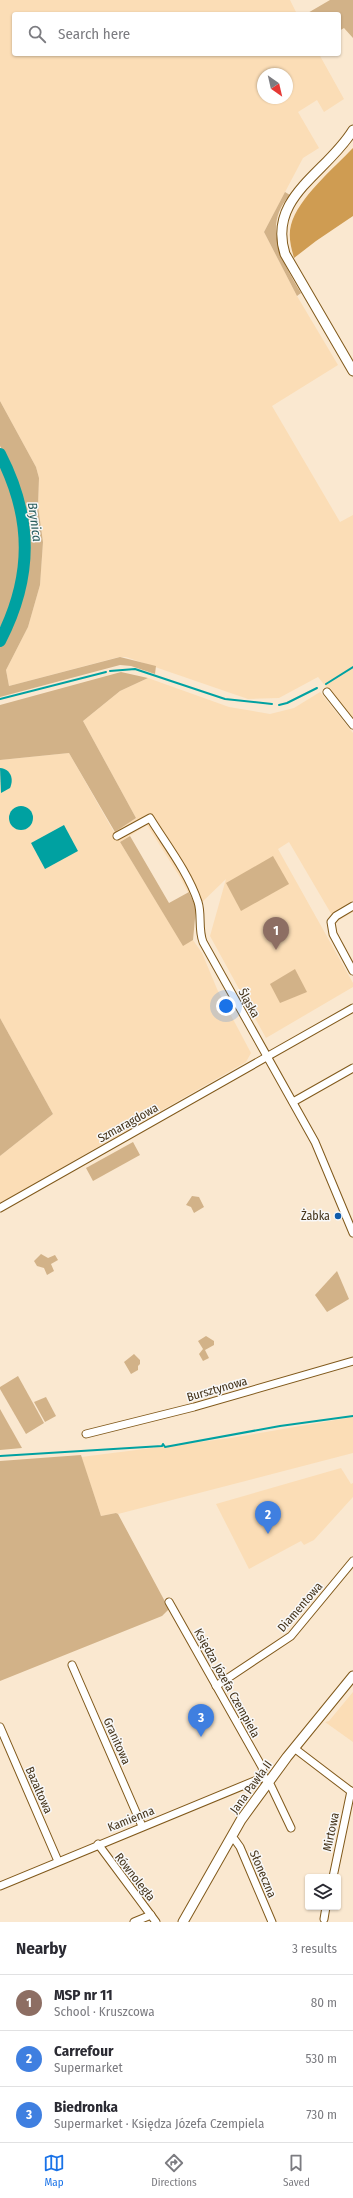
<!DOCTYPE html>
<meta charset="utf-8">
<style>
:root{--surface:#fff;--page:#f2f2f3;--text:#2b2b33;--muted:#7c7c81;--line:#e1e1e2;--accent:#1a73e8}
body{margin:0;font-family:"Fira Sans Condensed",sans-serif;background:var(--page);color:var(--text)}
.controls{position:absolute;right:12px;bottom:12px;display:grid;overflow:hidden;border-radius:4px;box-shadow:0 1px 3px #0004}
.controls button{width:36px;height:36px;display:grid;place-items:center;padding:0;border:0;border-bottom:1px solid var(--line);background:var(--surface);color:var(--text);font:20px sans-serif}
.compass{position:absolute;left:257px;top:68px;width:36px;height:36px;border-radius:50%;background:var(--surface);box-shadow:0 1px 3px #0004;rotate:146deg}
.you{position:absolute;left:226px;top:1006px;width:14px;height:14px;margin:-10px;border:3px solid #fff;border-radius:50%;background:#1a73e8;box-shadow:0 0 0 6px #1a73e833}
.badge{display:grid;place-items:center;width:26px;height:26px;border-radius:50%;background:var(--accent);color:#fff;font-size:13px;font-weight:700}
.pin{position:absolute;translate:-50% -33px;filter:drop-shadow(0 1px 2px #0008)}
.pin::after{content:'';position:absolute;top:21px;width:14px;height:12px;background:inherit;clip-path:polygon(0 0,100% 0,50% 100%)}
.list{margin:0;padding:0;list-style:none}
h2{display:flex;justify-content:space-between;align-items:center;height:52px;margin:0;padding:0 16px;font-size:17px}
h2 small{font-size:13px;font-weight:400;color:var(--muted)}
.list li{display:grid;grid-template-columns:26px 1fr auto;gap:12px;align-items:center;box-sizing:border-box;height:56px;padding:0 16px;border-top:1px solid var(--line)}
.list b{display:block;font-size:15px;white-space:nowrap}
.list p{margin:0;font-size:13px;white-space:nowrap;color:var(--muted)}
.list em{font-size:13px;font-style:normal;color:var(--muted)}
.icon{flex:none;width:22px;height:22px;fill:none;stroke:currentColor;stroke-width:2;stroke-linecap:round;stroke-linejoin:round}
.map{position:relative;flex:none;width:353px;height:1922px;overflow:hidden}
.search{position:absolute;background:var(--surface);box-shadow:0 1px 3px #0004;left:12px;right:12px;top:12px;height:44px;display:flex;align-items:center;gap:10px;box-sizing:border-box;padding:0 14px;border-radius:4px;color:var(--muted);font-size:15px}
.sheet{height:220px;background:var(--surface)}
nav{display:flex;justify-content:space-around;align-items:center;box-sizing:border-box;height:56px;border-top:1px solid var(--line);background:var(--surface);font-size:11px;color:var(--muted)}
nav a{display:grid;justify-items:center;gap:2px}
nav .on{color:var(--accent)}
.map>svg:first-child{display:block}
.built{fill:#fbddb6;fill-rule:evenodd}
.green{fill:#d2b288}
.forest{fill:#cf9c52}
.water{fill:#00a1a1}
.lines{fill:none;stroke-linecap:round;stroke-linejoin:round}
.stream{stroke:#00a1a1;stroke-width:2}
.river{stroke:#00a1a1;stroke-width:12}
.minor-casing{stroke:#80591b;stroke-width:9}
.tertiary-casing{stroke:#80591b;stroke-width:11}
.minor{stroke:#fff;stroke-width:7}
.tertiary{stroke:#fff;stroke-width:9}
.poi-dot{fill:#115baa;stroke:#f8f8f8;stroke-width:1.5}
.labels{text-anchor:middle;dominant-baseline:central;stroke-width:3;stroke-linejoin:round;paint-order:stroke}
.street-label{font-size:12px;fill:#433219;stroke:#f8f8f8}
.poi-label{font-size:12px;fill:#433219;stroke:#f8f8f8;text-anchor:end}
.water-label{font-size:13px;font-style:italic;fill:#295d5d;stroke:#f8f8f8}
</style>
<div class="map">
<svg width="353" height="1922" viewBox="0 0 353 1922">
<rect width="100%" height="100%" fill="#fae8d0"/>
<g class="built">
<path d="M0,0H290L297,14H14V54H319L344,99L324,112L317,100L298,112L319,148L303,158L264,232L297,296L338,365L272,406L340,522L353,515V720L318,677L279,698L248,699L126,657H119L9,686L6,670L28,627L40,585L43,542L38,506L39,478L36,467L0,401ZM263,74H287V98H263Z"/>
<polygon points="148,678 229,707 270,714 294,708 320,692 353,733 353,912 336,922 289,842 278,849 353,983 353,987 266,1038 210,936 226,879 196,908 180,877 147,825 120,842 183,945 193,940 202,953 217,989 251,1053 246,1062 0,1203 0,1156 53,1114 0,1018 0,760 69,753 114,832 136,818 83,721 120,691"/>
<polygon points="353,1417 353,1453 118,1514 116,1513 101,1516 81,1457 231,1438"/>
<polygon points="341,1468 351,1484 353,1483 353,1497 314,1540 304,1545 301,1541 249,1569 216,1504"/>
<polygon points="353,1692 353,1742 325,1722 329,1721"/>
</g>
<g class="green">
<polygon points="330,0 353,0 353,38 344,28 339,31 339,14 306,14"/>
<path d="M285,192L290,195C261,226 283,263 301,293L297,296L264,232Z"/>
<polygon points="0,401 36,467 39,478 38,506 43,542 40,585 28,627 6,670 9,686 120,657 156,666 155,674 131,666 120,665 0,697 0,646 12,625 25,584 28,540 20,493 7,458 0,446"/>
<path d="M0,465C26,512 27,581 0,628Z"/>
<polygon points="121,672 148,678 120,691 83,721 136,818 115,832 69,753 0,760 0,705"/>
<polygon points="130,836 169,903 189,892 196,908 193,940 183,946 120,842"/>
<polygon points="273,856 289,884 241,911 226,883"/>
<polygon points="295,969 307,992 280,1003 270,984"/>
<polygon points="0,1018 53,1114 0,1156"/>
<polygon points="133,1142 140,1155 93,1181 86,1168"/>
<polygon points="192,1196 199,1197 204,1207 194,1213 191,1207 186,1205"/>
<polygon points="41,1254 48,1258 55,1255 58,1260 51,1264 54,1271 47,1275 44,1268 37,1266 34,1261"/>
<polygon points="337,1271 349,1299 327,1312 315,1295"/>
<polygon points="206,1336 214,1341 214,1345 205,1350 209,1358 203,1361 199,1354 203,1349 198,1341"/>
<polygon points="134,1354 140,1360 140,1364 138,1366 138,1370 131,1374 124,1362"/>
<polygon points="18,1376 44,1423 26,1434 0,1389 0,1387"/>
<polygon points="46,1397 56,1416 45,1422 34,1402"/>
<polygon points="0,1409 22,1448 0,1450"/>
<polygon points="81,1455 101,1516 116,1513 118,1514 169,1609 162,1616 0,1681 0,1461"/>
</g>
<path class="forest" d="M353,148V216L316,241L294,258C291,247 288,236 291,225C298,198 334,168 353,148Z"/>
<g class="water">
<path d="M0,768C11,769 14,779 10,788L1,793Z"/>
<circle cx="21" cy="818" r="12"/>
<polygon points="64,825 78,851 45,869 31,843"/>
</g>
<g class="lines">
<g class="stream">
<polyline points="110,671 135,669 225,699 272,704"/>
<polyline points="326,684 353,667"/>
<polyline points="0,699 106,672"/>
<polyline points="279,705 287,703 317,688"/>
<polyline points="0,1456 162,1446 163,1444 165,1447 280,1426 353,1416"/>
</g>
<path class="river" d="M0,454C33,518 33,577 0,641"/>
<defs>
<g id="minor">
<polyline points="327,692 353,725"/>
<path d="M117,836L150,818C166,844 188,872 198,902C202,914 198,929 203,942L315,1142L353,1233"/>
<polyline points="353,906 336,916 331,922 333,934 353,971"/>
<polyline points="293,1102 353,1068"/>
<polyline points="0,1208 353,1008"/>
<polyline points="86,1434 194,1407 353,1361"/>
<polyline points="169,1602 262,1767 264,1777"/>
<polyline points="72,1665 142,1826"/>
<polyline points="216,1686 291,1636 353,1561"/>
<polyline points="0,1727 58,1861"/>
<polyline points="294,1748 353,1793"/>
<polyline points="231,1837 235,1840 240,1847 272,1922"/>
<polyline points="98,1844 156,1922"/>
<polyline points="333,1877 351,1791"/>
<polyline points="0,1886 264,1777 271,1786 291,1828"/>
<polyline points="324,1919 326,1907"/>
<polyline points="134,1922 151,1915"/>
</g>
<g id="tertiary">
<path d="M353,130C327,173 267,197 285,254L353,371"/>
<polyline points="183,1922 241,1820 287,1757 353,1676"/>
</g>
</defs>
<use href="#minor" class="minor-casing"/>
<use href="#tertiary" class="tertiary-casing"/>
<use href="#minor" class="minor"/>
<use href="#tertiary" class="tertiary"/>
</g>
<circle class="poi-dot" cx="338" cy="1216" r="4"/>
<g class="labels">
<g class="street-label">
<text transform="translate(249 1003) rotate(61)">Śląska</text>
<text transform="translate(128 1123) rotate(-29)">Szmaragdowa</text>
<text transform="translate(217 1389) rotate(-16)">Bursztynowa</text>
<text transform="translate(300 1607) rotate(-49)">Diamentowa</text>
<text transform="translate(227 1683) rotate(61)">Księdza Józefa Czempiela</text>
<text transform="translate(117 1741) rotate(66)">Granitowa</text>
<text transform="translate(251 1787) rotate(-54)">Jana Pawła II</text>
<text transform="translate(39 1790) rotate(66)">Bazaltowa</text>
<text transform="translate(131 1819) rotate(-22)">Kamienna</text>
<text transform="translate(331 1832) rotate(-78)">Mirtowa</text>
<text transform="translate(263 1874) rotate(67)">Słoneczna</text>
<text transform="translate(135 1877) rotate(52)">Równoległa</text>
</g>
<g class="poi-label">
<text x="330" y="1216">Żabka</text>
</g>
<g class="water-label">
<text transform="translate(35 522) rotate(82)">Brynica</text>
</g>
</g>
</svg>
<div class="controls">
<button><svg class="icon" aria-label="layers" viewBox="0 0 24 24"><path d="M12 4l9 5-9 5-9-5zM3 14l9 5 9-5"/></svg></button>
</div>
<svg class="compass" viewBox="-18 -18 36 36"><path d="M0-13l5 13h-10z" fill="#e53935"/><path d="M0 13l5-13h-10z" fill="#7c7c81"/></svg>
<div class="you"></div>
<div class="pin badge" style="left:276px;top:950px;background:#8d6e63">1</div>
<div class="pin badge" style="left:268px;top:1534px;background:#3f7fe0">2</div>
<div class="pin badge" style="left:201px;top:1737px;background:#3f7fe0">3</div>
<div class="search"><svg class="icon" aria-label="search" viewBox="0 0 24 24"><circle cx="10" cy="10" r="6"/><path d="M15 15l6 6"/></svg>Search here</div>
</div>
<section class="sheet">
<h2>Nearby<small>3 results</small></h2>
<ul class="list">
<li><span class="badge" style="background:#8d6e63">1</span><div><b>MSP nr 11</b><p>School · Kruszcowa</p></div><em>80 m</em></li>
<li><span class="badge" style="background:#3f7fe0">2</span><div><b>Carrefour</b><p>Supermarket</p></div><em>530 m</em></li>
<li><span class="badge" style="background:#3f7fe0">3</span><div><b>Biedronka</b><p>Supermarket · Księdza Józefa Czempiela</p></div><em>730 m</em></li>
</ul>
</section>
<nav>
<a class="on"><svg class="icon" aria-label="map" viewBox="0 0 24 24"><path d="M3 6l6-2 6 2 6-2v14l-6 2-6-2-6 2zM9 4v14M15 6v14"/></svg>Map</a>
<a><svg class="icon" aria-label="directions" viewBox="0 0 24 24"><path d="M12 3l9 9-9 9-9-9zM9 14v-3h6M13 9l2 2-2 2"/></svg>Directions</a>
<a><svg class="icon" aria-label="saved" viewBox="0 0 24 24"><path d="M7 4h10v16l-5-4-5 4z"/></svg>Saved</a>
</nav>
